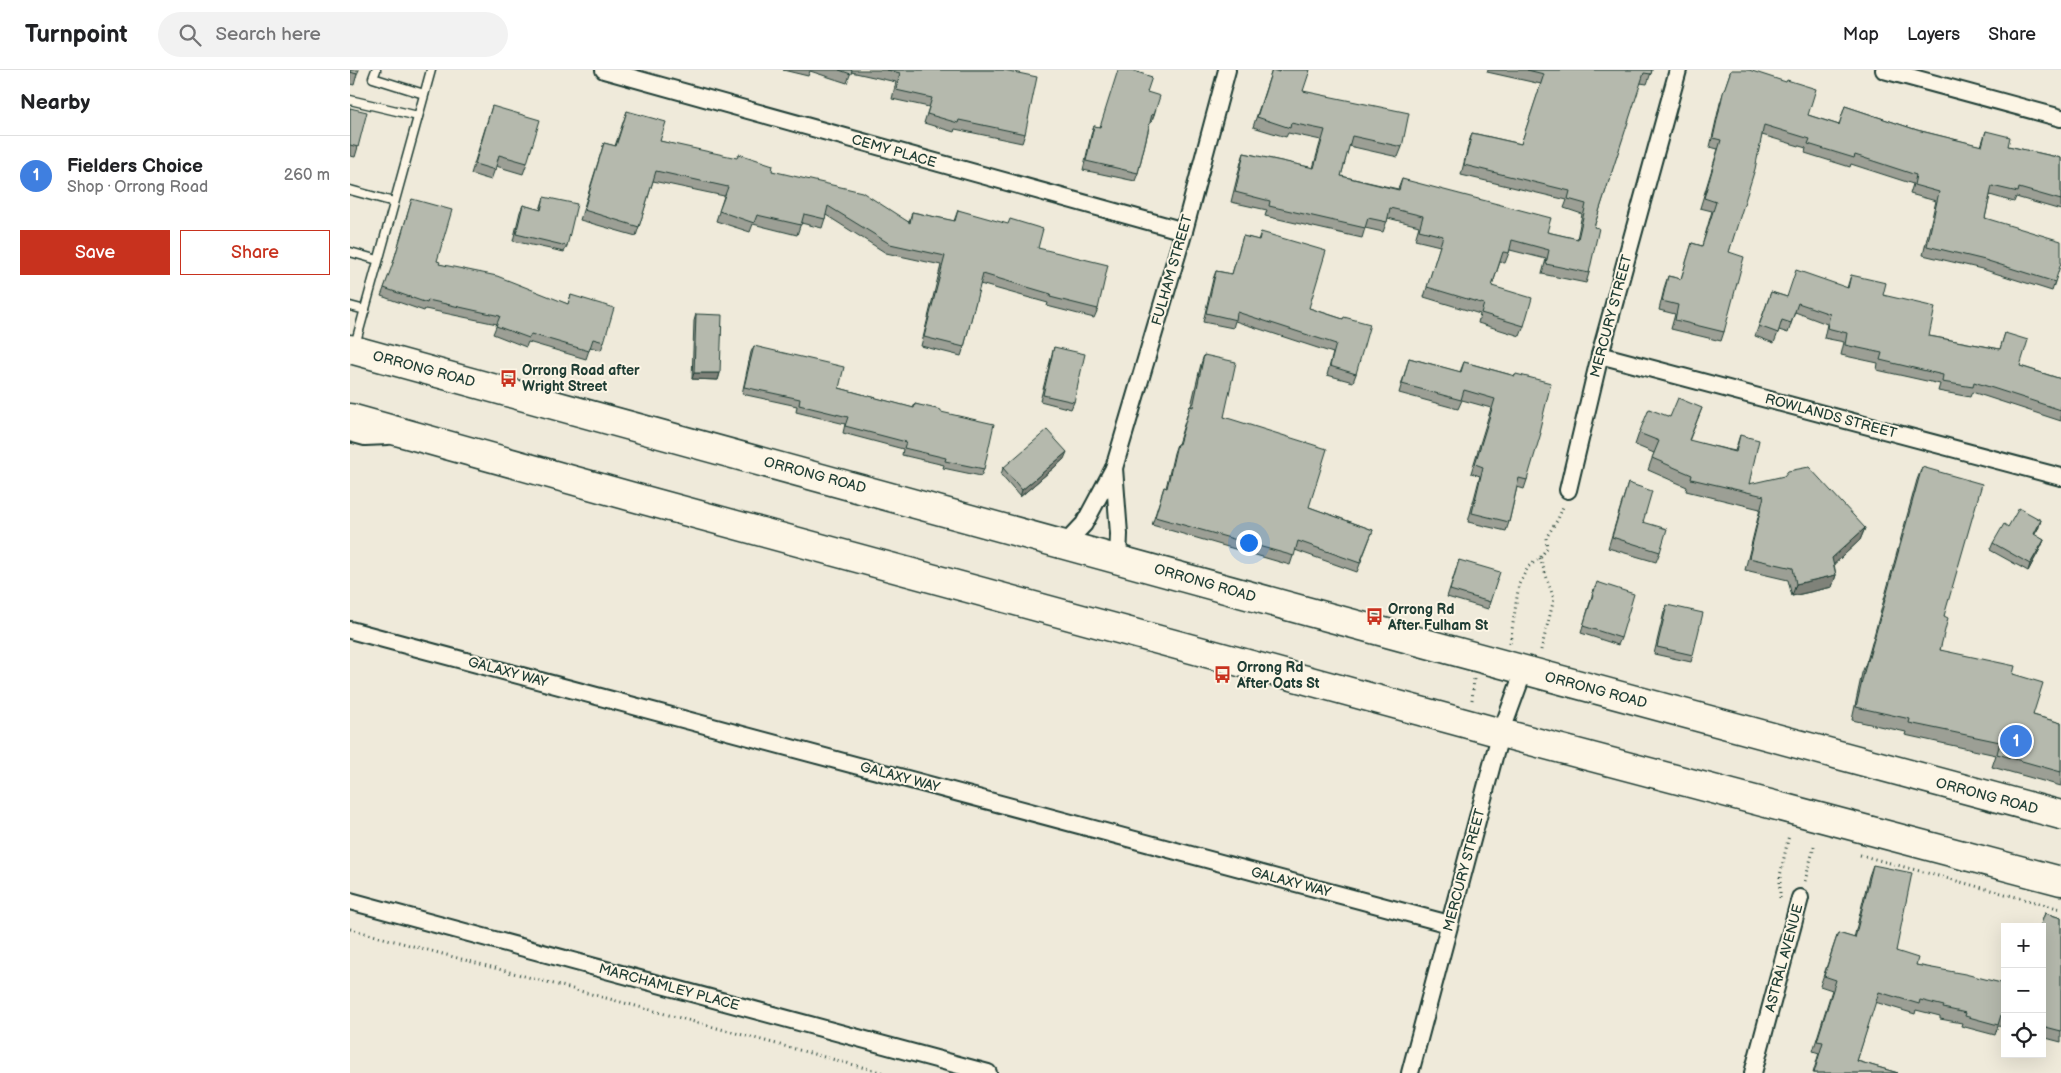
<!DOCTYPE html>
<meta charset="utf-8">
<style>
:root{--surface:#fff;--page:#f2f2f2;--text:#202124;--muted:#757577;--line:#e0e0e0;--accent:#c8321e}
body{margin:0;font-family:"Balsamiq Sans",sans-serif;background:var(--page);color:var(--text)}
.controls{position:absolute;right:15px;bottom:15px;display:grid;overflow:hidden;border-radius:0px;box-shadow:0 5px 20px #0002}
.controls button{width:45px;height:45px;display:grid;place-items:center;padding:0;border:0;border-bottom:1px solid var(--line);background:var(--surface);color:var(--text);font:25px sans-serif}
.you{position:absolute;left:898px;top:472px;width:18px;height:18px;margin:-12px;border:4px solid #fff;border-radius:50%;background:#1a73e8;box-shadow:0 0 0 8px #1a73e833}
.badge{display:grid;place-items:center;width:32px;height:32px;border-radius:50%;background:var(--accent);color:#fff;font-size:16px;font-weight:700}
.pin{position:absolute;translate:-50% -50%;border:2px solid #fff;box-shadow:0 1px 5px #0006}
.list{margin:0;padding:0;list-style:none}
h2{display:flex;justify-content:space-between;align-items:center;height:65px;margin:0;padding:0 20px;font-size:21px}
h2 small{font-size:16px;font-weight:400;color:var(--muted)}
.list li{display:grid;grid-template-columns:32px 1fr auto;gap:15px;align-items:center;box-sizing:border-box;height:80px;padding:0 20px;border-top:1px solid var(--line)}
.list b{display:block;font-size:19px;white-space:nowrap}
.list p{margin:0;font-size:16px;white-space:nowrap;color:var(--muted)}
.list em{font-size:16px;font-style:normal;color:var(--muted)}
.actions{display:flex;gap:10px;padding:15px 20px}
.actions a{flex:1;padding:11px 0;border:1px solid var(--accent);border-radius:0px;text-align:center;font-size:18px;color:var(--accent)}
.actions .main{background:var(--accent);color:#fff}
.icon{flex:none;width:28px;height:28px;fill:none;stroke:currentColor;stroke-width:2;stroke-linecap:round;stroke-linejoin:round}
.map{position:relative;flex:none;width:1711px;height:1003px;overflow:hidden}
header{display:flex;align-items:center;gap:30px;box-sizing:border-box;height:70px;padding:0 25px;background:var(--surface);border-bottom:1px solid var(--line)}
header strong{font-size:24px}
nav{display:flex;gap:28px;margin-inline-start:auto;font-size:18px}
.search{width:350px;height:45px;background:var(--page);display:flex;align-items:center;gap:12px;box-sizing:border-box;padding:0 18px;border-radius:28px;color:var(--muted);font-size:19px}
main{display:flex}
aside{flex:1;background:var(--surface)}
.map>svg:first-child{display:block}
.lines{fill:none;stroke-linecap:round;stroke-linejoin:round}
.lane-casing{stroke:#1f3d34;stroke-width:11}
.street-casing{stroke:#1f3d34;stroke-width:20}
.highway-casing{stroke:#1f3d34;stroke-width:31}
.path{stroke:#1f3d34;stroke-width:3;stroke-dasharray:1 4;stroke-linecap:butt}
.lane{stroke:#fcf5e5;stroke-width:8}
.street{stroke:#fcf5e5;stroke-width:16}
.highway{stroke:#fcf5e5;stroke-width:28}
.wall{fill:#9c9f95;stroke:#1f3d34}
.shaded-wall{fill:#7f8279;stroke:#1f3d34}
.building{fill:#b5b9ad;stroke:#1f3d34}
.labels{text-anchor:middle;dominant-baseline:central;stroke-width:4;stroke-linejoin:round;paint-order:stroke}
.street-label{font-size:14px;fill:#1f3d34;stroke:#fcf5e5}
.poi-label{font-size:14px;font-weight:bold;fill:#1f3d34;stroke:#fcf5e5;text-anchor:start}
</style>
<header>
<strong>Turnpoint</strong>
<div class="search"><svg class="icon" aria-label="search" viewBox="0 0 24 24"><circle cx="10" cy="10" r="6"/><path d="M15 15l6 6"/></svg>Search here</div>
<nav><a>Map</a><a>Layers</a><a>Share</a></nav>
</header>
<main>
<aside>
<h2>Nearby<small></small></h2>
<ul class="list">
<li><span class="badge" style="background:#3f7fe0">1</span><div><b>Fielders Choice</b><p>Shop · Orrong Road</p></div><em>260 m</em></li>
</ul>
<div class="actions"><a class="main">Save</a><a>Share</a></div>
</aside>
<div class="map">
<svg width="1711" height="1003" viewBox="0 0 1711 1003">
<rect width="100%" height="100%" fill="#efeada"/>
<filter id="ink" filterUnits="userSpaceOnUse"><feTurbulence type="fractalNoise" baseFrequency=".02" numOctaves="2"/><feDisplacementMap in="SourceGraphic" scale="10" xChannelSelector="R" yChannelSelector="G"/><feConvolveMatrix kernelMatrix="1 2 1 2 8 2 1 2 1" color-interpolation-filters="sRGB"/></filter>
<g filter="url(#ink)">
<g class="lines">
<defs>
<g id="lane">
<polyline points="26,0 23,8 74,24"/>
<polyline points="0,30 68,46"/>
<polyline points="0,120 44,132"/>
<polyline points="0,182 28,190"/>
<polyline points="0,236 15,240"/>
<polyline points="5,275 81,0"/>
</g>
<g id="street">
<polyline points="254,0 834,161"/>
<polyline points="1534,0 1711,48"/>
<polyline points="1250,285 1711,407"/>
<polyline points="0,363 15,367 38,366"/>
<polyline points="764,398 769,464 768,489"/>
<polyline points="1218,420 1250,285 1328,0"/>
<polyline points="715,474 734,454 764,398 834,161 877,0"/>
<polyline points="0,560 1099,854"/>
<polyline points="0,831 638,1003"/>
<polyline points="1060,1003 1144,687 1151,663 1174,600"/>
<polyline points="1403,1003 1450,828"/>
</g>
<g id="highway">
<polyline points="0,279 952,540 1711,745"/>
<polyline points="0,348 283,427 1151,663 1711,811"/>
</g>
</defs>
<use href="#lane" class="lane-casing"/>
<use href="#street" class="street-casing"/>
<use href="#highway" class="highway-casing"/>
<g class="path">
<polyline points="1190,488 1204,529 1191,580"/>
<polyline points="1160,573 1169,514 1178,497 1190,488 1197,478 1196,468 1208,449 1213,437"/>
<polyline points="1122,630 1124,609"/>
<polyline points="1510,785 1711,839"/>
<polyline points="1455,811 1465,773"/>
<polyline points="1430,828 1430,806 1439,765"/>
<polyline points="0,859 534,1003"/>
</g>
<use href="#lane" class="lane"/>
<use href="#street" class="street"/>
<use href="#highway" class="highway"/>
</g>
<g class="wall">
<polygon points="0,0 7,4 4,15 0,14"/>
<polygon points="433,0 654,0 675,64 672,73 605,59 604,62 574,53 579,37 542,29 546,12 501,2 497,13 460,1 458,6"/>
<polygon points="922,0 929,2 953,21 1052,77 1048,87 999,76 991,106 1048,119 1052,109 1197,162 1227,169 1232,144 1214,138 1217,130 1111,105 1119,72 1122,63 1171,74 1191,14 1137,2 1138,0 1302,0 1297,14 1290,13 1244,157 1239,203 1236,213 1192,204 1196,189 1160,180 1155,193 1150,192 1142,216 1174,256 1170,266 1128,253 1130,244 1074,227 1090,176 1065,170 1069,156 1038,148 1033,162 1015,158 1012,168 915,146 917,140 881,132 891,92 894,83 963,98 971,70 938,63 936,67 903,57"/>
<polygon points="1381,0 1458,45 1489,55 1495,36 1567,60 1631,76 1636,61 1658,76 1711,88 1711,140 1666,127 1664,132 1640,125 1635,148 1705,212 1702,221 1632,199 1573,185 1586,131 1560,124 1563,114 1501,94 1500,97 1455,83 1456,78 1412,65 1379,182 1374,262 1371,271 1321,259 1325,244 1309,240 1315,215 1318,206 1331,209 1342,173 1352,176 1362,141 1350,138 1368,79 1360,77 1370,33"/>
<polygon points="797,22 804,45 801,53 800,53 788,103 785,111 733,100 741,65 744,56 749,57"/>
<polygon points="142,36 177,93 173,104 146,96 141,110 121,104"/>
<polygon points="0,38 8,77 5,87 0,86"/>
<polygon points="277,41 310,71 422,101 559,152 562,142 604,151 608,140 688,178 748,239 744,248 697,236 698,233 630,214 614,277 611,286 571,276 591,195 536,183 476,145 472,158 451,153 447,165 403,154 400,162 366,151 374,126 303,111 286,166 230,150 254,73 265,76"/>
<polygon points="194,127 217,176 214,182 163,171 170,142 173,135 190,140"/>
<polygon points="62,129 87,191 89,194 218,234 221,225 254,272 251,280 240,277 236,289 178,272 176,277 143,264 147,254 75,239 74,241 31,226 41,200"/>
<polygon points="911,162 959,238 993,249 1006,304 1003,312 977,305 983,283 885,251 883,258 853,252 863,209 866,201 882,204 893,166 908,170"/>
<polygon points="1501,205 1533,225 1579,266 1650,279 1655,263 1670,296 1711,309 1711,351 1622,322 1620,327 1588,321 1590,314 1527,300 1528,293 1491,285 1494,272 1474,268 1477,254 1445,242 1438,263 1429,260 1424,273 1405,266 1421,222 1437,227 1497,218"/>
<polygon points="346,244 370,303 368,310 342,309 344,251"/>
<polygon points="404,276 489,318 563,338 565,334 591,342 634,399 631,406 593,398 594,395 552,385 553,379 493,363 495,354 446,342 447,336 392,324 401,282"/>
<polygon points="704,277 724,332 721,339 690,331 702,284"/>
<polygon points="854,285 874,347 959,437 1023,460 1007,502 945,480 940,495 802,455 814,417 816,418 824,383 827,374 828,374 837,345 840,336 841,336 851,294"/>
<polygon points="1059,288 1110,302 1114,292 1165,306 1177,410 1174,419 1167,417 1159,452 1156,461 1118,452 1130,406 1121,403 1141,338 1112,330 1108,339 1049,323"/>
<polygon points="1352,338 1339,371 1385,381 1390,365 1399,414 1515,458 1510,470 1484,494 1486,505 1482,517 1442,526 1438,510 1395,500 1410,439 1336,421 1337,417 1298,400 1304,383 1285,375 1289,363 1320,347"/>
<polygon points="714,389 670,427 651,405 653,398"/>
<polygon points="1572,397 1594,546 1590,580 1663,604 1683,645 1711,653 1711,716 1642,697 1646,685 1555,665 1556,662 1502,650 1512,603 1517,590 1517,591 1567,410"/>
<polygon points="1278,413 1293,452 1310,482 1306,492 1258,478"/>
<polygon points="1658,457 1689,457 1684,465 1694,470 1691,477 1678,501 1640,480 1643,473"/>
<polygon points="1109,490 1140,532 1138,539 1097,527"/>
<polygon points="1244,519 1271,568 1268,575 1231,563"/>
<polygon points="1317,535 1343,585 1341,592 1304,584 1314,542"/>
<polygon points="1523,795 1546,881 1566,895 1655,914 1655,957 1648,956 1645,965 1611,956 1612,953 1590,949 1590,946 1566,940 1565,944 1525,932 1507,991 1548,1003 1463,1003 1469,983 1463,981 1482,920 1470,916 1488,863 1504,868 1519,806"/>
<polygon points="1695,843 1711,848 1711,972 1692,967 1692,857 1690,857"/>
</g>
<g class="shaded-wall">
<polygon points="344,303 370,303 368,310 342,309"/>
<polygon points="717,382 714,389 670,427 672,420"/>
<polygon points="1691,450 1689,457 1681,471 1684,464"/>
<polygon points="1515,458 1510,470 1478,500 1482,488"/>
<polygon points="1694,470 1691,477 1678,501 1680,494"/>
<polygon points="1486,505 1482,517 1442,526 1446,514"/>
</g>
<g class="building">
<polygon points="0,0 9,0 7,4 0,2"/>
<polygon points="489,0 502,0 501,4"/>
<polygon points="537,0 654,0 687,7 675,64 609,50 608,53 577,44 582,28 546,20 550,3"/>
<polygon points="768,0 781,0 802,7 797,22 810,26 804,45 802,44 788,103 736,91 744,56 750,57"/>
<polygon points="922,0 929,2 930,0 960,0 953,21 1059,43 1052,77 1002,66 991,106 1049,120 1052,109 1201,148 1197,162 1228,169 1236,134 1218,129 1220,121 1114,95 1122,63 1171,74 1194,4 1177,0 1302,0 1301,4 1294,3 1244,157 1249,158 1239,203 1196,194 1199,180 1162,170 1159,183 1153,182 1142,216 1182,228 1174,256 1131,243 1134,234 1077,217 1093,166 1069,160 1073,146 1040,138 1037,152 1018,148 1015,158 919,136 920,131 885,122 894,83 964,98 975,60 941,53 940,58 907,47"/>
<polygon points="1381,0 1399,0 1436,12 1437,10 1466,19 1458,45 1489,55 1495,36 1567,60 1632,76 1636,61 1660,67 1658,76 1711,88 1711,130 1669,118 1668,122 1642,116 1635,148 1711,171 1711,193 1705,212 1635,190 1577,176 1589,122 1564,115 1566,105 1505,85 1504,88 1458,74 1460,69 1414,55 1405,99 1379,182 1394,187 1374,262 1325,250 1328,235 1312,231 1318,206 1331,209 1342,173 1352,176 1366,132 1354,128 1371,70 1363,68 1373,23"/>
<polygon points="142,36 190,50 177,93 149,85 145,100 125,94"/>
<polygon points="0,38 17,42 8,77 0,75"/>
<polygon points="277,41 316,52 310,71 387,88 389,84 423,95 422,101 512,122 560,153 562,142 605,151 608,140 658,154 660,149 693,159 688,178 758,195 748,239 700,227 701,224 633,204 614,277 574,267 595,186 540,174 478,136 475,149 454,144 451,155 407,145 404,153 369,141 378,117 306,101 289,157 234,140 254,73 266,76"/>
<polygon points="194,127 227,134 217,176 166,164 173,135 191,140"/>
<polygon points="62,129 102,140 87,191 90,192 89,194 147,206 218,234 221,225 264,238 254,272 243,269 239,281 181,264 179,268 146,256 150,246 78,230 77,233 34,218 43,193"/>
<polygon points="911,162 976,181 959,238 993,249 994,247 1020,254 1006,304 980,296 986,274 887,242 886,250 856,243 866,201 882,204 893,166 909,170"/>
<polygon points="1446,200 1498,218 1501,205 1536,213 1533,225 1585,237 1579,266 1650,279 1655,263 1678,270 1670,296 1711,309 1711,340 1624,312 1623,317 1592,312 1593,305 1530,290 1532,283 1495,275 1497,263 1477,258 1480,244 1448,233 1441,253 1432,250 1428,263 1409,256 1421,222 1437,227"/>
<polygon points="346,244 372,245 370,303 344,303"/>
<polygon points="404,276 494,297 489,318 564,338 565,334 591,340 591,342 644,354 634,399 595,391 596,388 554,378 556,372 495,356 498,347 449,335 450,329 394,317"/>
<polygon points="704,277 735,284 724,332 693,325"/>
<polygon points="854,285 886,292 874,347 977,379 959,437 1023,460 1010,493 948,471 944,486 805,447 814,417 817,418 827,374 829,374 840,336 843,337"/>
<polygon points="1059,288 1111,302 1114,292 1165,306 1166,304 1201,313 1189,362 1191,363 1177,410 1169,408 1159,452 1122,443 1133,397 1125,394 1145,329 1114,320 1111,330 1052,314"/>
<polygon points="1328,328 1352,338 1339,370 1386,382 1390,365 1409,370 1399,414 1434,406 1438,401 1459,397 1515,458 1482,488 1486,505 1446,514 1443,498 1399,488 1414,426 1341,409 1342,405 1302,388 1309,371 1289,363 1299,339 1320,347"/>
<polygon points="697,360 717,382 672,420 653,398"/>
<polygon points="1572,397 1632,414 1594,546 1598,548 1590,580 1665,596 1663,604 1693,613 1683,645 1711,653 1711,702 1647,684 1650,672 1559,653 1560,649 1506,637 1517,590 1518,591"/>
<polygon points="1278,413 1302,421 1293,452 1317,459 1310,482 1262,467"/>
<polygon points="1669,438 1691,450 1684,464 1694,470 1680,494 1643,473 1654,454 1658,457"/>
<polygon points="1109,490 1150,502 1140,532 1100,520"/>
<polygon points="1247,512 1284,524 1271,568 1233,556"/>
<polygon points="1317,535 1353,543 1343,585 1307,577"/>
<polygon points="1523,795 1562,803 1546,881 1568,888 1566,895 1615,904 1655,914 1655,946 1651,945 1648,955 1615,946 1616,943 1593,938 1594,936 1570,930 1569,934 1529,922 1507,991 1548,1003 1464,1003 1473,972 1467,971 1486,910 1474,906 1488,863 1505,868"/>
<polygon points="1695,843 1711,848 1711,961 1692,956 1692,857 1690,857"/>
</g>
</g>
<defs>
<symbol id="bus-bare" viewBox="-9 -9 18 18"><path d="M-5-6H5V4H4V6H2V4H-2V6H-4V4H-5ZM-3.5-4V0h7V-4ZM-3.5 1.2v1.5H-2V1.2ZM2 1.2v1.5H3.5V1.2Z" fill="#c8321e" stroke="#fcf5e5" stroke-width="2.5" paint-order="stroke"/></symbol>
</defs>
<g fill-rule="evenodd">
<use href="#bus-bare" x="146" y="296" width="25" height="25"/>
<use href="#bus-bare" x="1012" y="534" width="25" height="25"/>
<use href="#bus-bare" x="860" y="592" width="25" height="25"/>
</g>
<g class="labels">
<g class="street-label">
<text transform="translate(544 81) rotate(16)">CEMY PLACE</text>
<text transform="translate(822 200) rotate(-74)">FULHAM STREET</text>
<text transform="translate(1261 246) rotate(-75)">MERCURY STREET</text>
<text transform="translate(74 299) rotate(15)">ORRONG ROAD</text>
<text transform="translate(1481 346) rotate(15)">ROWLANDS STREET</text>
<text transform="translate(465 405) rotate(15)">ORRONG ROAD</text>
<text transform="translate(855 513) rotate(16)">ORRONG ROAD</text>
<text transform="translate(158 602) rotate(15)">GALAXY WAY</text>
<text transform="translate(1246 620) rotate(15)">ORRONG ROAD</text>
<text transform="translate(550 707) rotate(15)">GALAXY WAY</text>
<text transform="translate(1637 726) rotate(15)">ORRONG ROAD</text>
<text transform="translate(1114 800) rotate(-75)">MERCURY STREET</text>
<text transform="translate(941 812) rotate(15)">GALAXY WAY</text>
<text transform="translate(1434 888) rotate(-75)">ASTRAL AVENUE</text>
<text transform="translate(319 917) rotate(15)">MARCHAMLEY PLACE</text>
</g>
<g class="poi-label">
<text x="172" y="300">Orrong Road after<tspan x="172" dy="16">Wright Street</tspan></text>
<text x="1038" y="539">Orrong Rd<tspan x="1038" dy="16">After Fulham St</tspan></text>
<text x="887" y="597">Orrong Rd<tspan x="887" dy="16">After Oats St</tspan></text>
</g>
</g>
</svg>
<div class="controls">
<button>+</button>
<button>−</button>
<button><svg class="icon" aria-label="locate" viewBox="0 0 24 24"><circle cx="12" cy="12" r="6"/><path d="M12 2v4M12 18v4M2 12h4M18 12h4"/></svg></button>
</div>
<div class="you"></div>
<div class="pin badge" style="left:1666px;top:671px;background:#3f7fe0">1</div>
</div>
</main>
